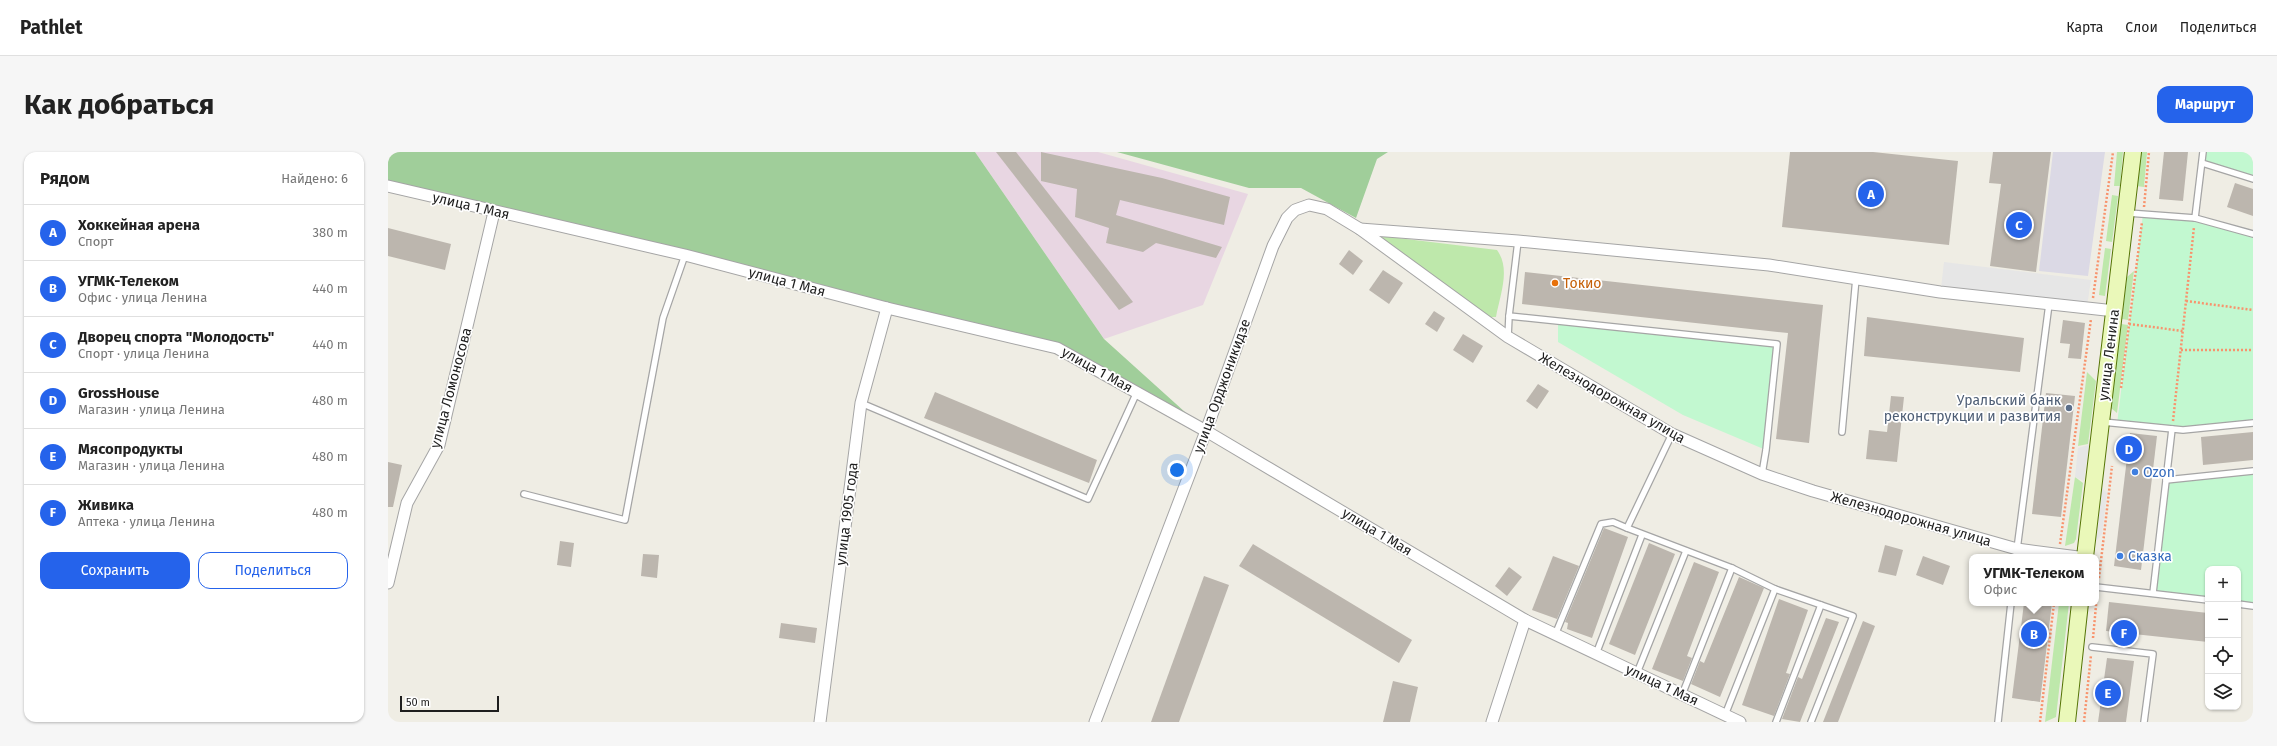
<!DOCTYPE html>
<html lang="ru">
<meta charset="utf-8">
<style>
:root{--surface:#fff;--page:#f6f6f6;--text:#222;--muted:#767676;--line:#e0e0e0;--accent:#2563eb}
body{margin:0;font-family:"Fira Sans",sans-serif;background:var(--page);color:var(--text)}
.controls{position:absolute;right:12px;bottom:12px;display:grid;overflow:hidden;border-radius:8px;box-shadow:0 1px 3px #0004}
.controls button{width:36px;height:36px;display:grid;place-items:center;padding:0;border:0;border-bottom:1px solid var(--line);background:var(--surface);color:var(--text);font:20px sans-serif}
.scale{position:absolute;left:12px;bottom:10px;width:99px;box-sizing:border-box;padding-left:4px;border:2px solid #1e1e1e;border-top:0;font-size:11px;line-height:14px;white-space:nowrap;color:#1e1e1e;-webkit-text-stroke:3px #fff;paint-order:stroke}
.you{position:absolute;left:789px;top:318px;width:14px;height:14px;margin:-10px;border:3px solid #fff;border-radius:50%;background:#1a73e8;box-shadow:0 0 0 6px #1a73e833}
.badge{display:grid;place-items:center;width:26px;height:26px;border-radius:50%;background:var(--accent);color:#fff;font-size:13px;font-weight:700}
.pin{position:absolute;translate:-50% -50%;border:2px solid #fff;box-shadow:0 1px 4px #0006}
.popup{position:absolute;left:1581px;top:402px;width:130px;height:52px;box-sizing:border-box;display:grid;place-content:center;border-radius:8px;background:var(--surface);filter:drop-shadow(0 1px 3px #0005);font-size:13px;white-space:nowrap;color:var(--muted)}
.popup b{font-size:15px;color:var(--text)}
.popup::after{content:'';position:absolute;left:50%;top:100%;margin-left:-8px;border:8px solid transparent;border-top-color:var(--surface)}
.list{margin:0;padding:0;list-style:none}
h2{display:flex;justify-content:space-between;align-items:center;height:52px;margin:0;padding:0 16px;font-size:17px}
h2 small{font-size:13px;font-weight:400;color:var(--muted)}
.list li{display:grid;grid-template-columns:26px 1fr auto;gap:12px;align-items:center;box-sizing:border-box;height:56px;padding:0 16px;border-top:1px solid var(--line)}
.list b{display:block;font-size:15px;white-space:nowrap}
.list p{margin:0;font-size:13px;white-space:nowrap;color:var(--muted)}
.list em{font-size:13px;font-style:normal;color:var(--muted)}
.actions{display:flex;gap:8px;padding:12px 16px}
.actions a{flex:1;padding:9px 0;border:1px solid var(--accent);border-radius:12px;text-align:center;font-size:14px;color:var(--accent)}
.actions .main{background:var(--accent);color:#fff}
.icon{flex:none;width:22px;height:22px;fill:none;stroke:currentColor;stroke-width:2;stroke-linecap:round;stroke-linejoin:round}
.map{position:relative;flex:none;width:1865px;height:570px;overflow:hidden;border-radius:12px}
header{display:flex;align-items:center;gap:24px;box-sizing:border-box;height:56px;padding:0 20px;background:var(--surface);border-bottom:1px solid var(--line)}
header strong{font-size:19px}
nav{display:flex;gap:22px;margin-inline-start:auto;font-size:14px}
.intro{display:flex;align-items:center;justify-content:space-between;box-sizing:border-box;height:96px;padding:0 24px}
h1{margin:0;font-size:28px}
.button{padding:10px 18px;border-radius:12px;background:var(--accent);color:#fff;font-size:14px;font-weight:700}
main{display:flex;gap:24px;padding:0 24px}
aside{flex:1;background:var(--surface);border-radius:12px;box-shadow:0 1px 3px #0004}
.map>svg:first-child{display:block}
.industrial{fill:#e8d6e2}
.grass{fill:#bee8ab}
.forest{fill:#a0ce9a}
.park{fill:#c2f8d0}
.parking{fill:#e6e6e6}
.plaza{fill:#dbd9e5}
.building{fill:#bcb6ae}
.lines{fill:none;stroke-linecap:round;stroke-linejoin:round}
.lane-casing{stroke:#a5a5a5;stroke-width:8}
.street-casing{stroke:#a5a5a5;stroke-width:13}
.secondary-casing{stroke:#557406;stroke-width:18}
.path{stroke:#f8936d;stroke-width:2.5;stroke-dasharray:2 2;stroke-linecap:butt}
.lane{stroke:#fff;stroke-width:5.5}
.street{stroke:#fff;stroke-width:11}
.secondary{stroke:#eaf8b9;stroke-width:16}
.food-dot{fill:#e8710a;stroke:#fff;stroke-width:1.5}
.service-dot{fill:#5c6f8a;stroke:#fff;stroke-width:1.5}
.shop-dot{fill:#3f7fe0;stroke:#fff;stroke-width:1.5}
.labels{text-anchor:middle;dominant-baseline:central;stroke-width:3.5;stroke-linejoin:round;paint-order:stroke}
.street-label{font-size:14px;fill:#1e1e1e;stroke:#fff}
.food-label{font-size:14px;fill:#c56008;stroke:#fff;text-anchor:start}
.service-label{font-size:14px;fill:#4e5e75;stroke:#fff;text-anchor:end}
.shop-label{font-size:14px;fill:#366cbe;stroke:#fff;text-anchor:start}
</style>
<header>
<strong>Pathlet</strong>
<nav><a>Карта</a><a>Слои</a><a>Поделиться</a></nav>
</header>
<div class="intro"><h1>Как добраться</h1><a class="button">Маршрут</a></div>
<main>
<aside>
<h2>Рядом<small>Найдено: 6</small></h2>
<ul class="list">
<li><span class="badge">A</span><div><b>Хоккейная арена</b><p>Спорт</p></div><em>380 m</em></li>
<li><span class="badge">B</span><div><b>УГМК-Телеком</b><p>Офис · улица Ленина</p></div><em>440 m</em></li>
<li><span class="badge">C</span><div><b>Дворец спорта &quot;Молодость&quot;</b><p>Спорт · улица Ленина</p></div><em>440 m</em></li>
<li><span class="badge">D</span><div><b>GrossHouse</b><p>Магазин · улица Ленина</p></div><em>480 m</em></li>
<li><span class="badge">E</span><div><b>Мясопродукты</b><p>Магазин · улица Ленина</p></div><em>480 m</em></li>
<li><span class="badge">F</span><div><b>Живика</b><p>Аптека · улица Ленина</p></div><em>480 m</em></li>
</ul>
<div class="actions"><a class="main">Сохранить</a><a>Поделиться</a></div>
</aside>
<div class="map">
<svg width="1865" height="570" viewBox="0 0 1865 570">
<rect width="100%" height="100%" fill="#efede4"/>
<polygon class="industrial" points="587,0 710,0 860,42 815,153 716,187"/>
<g class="grass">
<polygon points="1729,0 1735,0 1732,34 1726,34"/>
<polygon points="1752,0 1759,0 1756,35 1748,34"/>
<polygon points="1724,43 1730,44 1724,90 1718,89"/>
<path d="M985,83L1109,98C1123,117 1112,143 1108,165H1102Z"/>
<polygon points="1717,96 1723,97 1717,144 1711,143"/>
<polygon points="1746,119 1740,168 1734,167 1739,125"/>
<polygon points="1733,172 1740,173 1729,261 1723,256"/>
<polygon points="1699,220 1708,229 1700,292 1690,294"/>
<polygon points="1687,325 1695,331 1688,387 1686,391 1677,394"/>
<polygon points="1671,451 1681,451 1668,565 1657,570"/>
</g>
<g class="forest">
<polygon points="0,0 587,0 716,187 818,279 669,196 0,34"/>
<polygon points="729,0 1000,0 989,7 968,66 913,36 861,36"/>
</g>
<g class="park">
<polygon points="1815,0 1865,0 1865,27 1814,11"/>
<polygon points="1755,62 1807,66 1865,82 1865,271 1795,278 1729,272"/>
<polygon points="1170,169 1389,192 1378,298 1295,263 1170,190"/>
<polygon points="1865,319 1865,454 1850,452 1850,417 1820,417 1820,448 1765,441 1778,328"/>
</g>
<g class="parking">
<polygon points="1556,110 1703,128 1699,154 1553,136"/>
<polygon points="1701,293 1696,329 1687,325 1690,296"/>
<polygon points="1713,335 1719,341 1714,382 1706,392"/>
</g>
<polygon class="plaza" points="1665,0 1717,0 1700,124 1651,119"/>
<g class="building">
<polygon points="608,0 628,0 745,150 731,158"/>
<polygon points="653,0 774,26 842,45 836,73 732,48 728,63 834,95 828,106 768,91 755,100 718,91 721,76 687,65 689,37 653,29"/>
<polygon points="1402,0 1485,0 1570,9 1561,93 1394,75"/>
<polygon points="1605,0 1663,0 1648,120 1602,114 1613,32 1601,31"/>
<polygon points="1776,0 1800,0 1795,49 1771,47"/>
<polygon points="1847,31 1865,37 1865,64 1839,55"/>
<polygon points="0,76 63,92 57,118 0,104"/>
<polygon points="961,98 975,109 965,123 951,112"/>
<polygon points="995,118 1015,131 1001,152 981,138"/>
<polygon points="1137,120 1435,153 1421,291 1388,287 1400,181 1134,152"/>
<polygon points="1046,159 1057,166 1049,180 1037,172"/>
<polygon points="1479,165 1636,186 1632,220 1476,204"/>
<polygon points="1675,168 1697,171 1693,207 1680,206 1682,192 1672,191"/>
<polygon points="1075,182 1095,194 1085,211 1065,198"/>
<polygon points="1150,232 1161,239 1149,257 1138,249"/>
<polygon points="547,240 709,308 701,331 536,266"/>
<polygon points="1658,241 1687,244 1673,365 1644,362"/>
<polygon points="1503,244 1516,245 1509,310 1478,307 1481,278 1499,280"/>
<polygon points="1865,280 1865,308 1815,313 1813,285"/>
<polygon points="1742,281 1769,284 1753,418 1726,414"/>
<polygon points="0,310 14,313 5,355 0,355"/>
<polygon points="1216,376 1240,385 1204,486 1179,477 1180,471 1177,470"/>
<polygon points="172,389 186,391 183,415 169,413"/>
<polygon points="1261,391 1287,402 1247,503 1221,492"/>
<polygon points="865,392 1024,488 1011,511 851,414"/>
<polygon points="1497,393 1515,398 1508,424 1490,420"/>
<polygon points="255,402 271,403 269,426 253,424"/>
<polygon points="1165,404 1191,414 1169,467 1144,458"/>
<polygon points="1535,404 1562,414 1555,433 1528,423"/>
<polygon points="1306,410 1331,420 1299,504 1304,506 1295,529 1264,517"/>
<polygon points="1121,415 1134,425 1119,444 1107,434"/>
<polygon points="816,424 841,433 791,570 763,570"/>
<polygon points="1351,425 1376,436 1332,545 1303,532 1312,509 1316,511"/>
<polygon points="1391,447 1420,458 1398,521 1402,522 1386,564 1354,553"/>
<polygon points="1721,450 1820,461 1820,490 1718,479"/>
<polygon points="1636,451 1664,451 1652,550 1624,546"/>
<polygon points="1438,466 1451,470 1412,570 1394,567 1410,525 1414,527"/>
<polygon points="1475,469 1487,474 1450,570 1435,570"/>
<polygon points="393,471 429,476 427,491 391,486"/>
<polygon points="1719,506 1746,509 1738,570 1710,570"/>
<polygon points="1005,529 1030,535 1022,570 995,570"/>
</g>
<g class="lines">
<defs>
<g id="lane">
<polyline points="1814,11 1865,27"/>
<polyline points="1740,61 1807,66 1865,82"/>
<polyline points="1807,66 1815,0"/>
<polyline points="1121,164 1389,192 1378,298 1374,322"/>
<polyline points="1120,185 1121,164 1130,89"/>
<polyline points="473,251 700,347 749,240"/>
<polyline points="1715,270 1795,278 1865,271"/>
<polyline points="1454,280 1468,126"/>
<polyline points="1778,328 1865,319"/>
<polyline points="136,342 237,368 275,166 297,103"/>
<polyline points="1239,376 1344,416 1387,437 1465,464 1423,570"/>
<polyline points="1628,405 1661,152"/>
<polyline points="1708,435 1820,448"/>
<polyline points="1765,441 1784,277"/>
<polyline points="1850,452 1865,454"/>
<polyline points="1167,483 1213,372 1225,370 1239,376 1284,282"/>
<polyline points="1704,495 1765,502 1756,570"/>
<polyline points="1208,502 1254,383"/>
<polyline points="1249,521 1298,399"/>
<polyline points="1294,543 1344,416"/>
<polyline points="1337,563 1387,437"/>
<polyline points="1388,570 1433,453"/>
<polyline points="1610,570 1623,451"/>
</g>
<g id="street">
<polyline points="0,34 297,103 499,156 669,196 818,279 1137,468 1352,570"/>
<polyline points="972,77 1130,89 1381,113 1552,140 1727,159"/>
<polyline points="0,431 19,351 51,293 106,60"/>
<polyline points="432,570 473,251 499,156"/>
<polyline points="707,570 818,279 885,94 899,66 907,58 921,53 939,57 972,77 1120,185 1284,282 1374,322 1425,339 1629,397 1690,405"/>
<polyline points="1104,570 1137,468"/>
</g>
<g id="secondary">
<polyline points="1697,405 1745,0"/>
<polyline points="1679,570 1692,451"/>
</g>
</defs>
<use href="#lane" class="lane-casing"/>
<use href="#street" class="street-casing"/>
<use href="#secondary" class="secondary-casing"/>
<g class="path">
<polyline points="1756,55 1761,0"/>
<polyline points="1705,146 1725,0"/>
<polyline points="1798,149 1865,158"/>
<polyline points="1741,172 1795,179"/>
<polyline points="1793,198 1865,198"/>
<polyline points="1733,236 1754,70"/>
<polyline points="1785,269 1806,75"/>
<polyline points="1672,392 1703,167"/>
<polyline points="1711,426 1724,314"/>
<polyline points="1705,486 1709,443"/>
<polyline points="1652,570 1666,451"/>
<polyline points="1696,570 1703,503"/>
</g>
<use href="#lane" class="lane"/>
<use href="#street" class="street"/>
<use href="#secondary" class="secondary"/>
</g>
<circle class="food-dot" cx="1167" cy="131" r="4"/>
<circle class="service-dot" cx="1681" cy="256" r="4"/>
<g class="shop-dot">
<circle cx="1747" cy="320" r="4"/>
<circle cx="1732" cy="404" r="4"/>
</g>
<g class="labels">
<g class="street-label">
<text transform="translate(83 54) rotate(13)">улица 1 Мая</text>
<text transform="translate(399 130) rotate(15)">улица 1 Мая</text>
<text transform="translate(1721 203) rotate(-83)">улица Ленина</text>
<text transform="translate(709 218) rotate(29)">улица 1 Мая</text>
<text transform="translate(834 234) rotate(-70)">улица Орджоникидзе</text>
<text transform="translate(63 236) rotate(-75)">улица Ломоносова</text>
<text transform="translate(1224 246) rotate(30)">Железнодорожная улица</text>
<text transform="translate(459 362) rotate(-83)">улица 1905 года</text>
<text transform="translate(1523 367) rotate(16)">Железнодорожная улица</text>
<text transform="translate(989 380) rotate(31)">улица 1 Мая</text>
<text transform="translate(1274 533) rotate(25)">улица 1 Мая</text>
</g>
<g class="food-label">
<text x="1175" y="131">Токио</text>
</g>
<g class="service-label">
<text x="1673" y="248">Уральский банк<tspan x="1673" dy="16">реконструкции и развития</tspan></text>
</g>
<g class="shop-label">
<text x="1755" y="320">Ozon</text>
<text x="1740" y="404">Сказка</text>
</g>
</g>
</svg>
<div class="controls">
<button>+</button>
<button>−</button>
<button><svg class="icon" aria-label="locate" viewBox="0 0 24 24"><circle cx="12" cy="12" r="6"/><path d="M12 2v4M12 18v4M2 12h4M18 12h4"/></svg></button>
<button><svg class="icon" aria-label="layers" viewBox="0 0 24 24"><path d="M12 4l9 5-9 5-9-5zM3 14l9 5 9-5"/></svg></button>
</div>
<div class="scale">50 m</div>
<div class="you"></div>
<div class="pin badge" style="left:1483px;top:42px">A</div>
<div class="pin badge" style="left:1646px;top:482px">B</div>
<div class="popup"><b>УГМК-Телеком</b>Офис</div>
<div class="pin badge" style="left:1631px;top:73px">C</div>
<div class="pin badge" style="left:1741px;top:297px">D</div>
<div class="pin badge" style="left:1720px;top:541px">E</div>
<div class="pin badge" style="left:1736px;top:481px">F</div>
</div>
</main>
